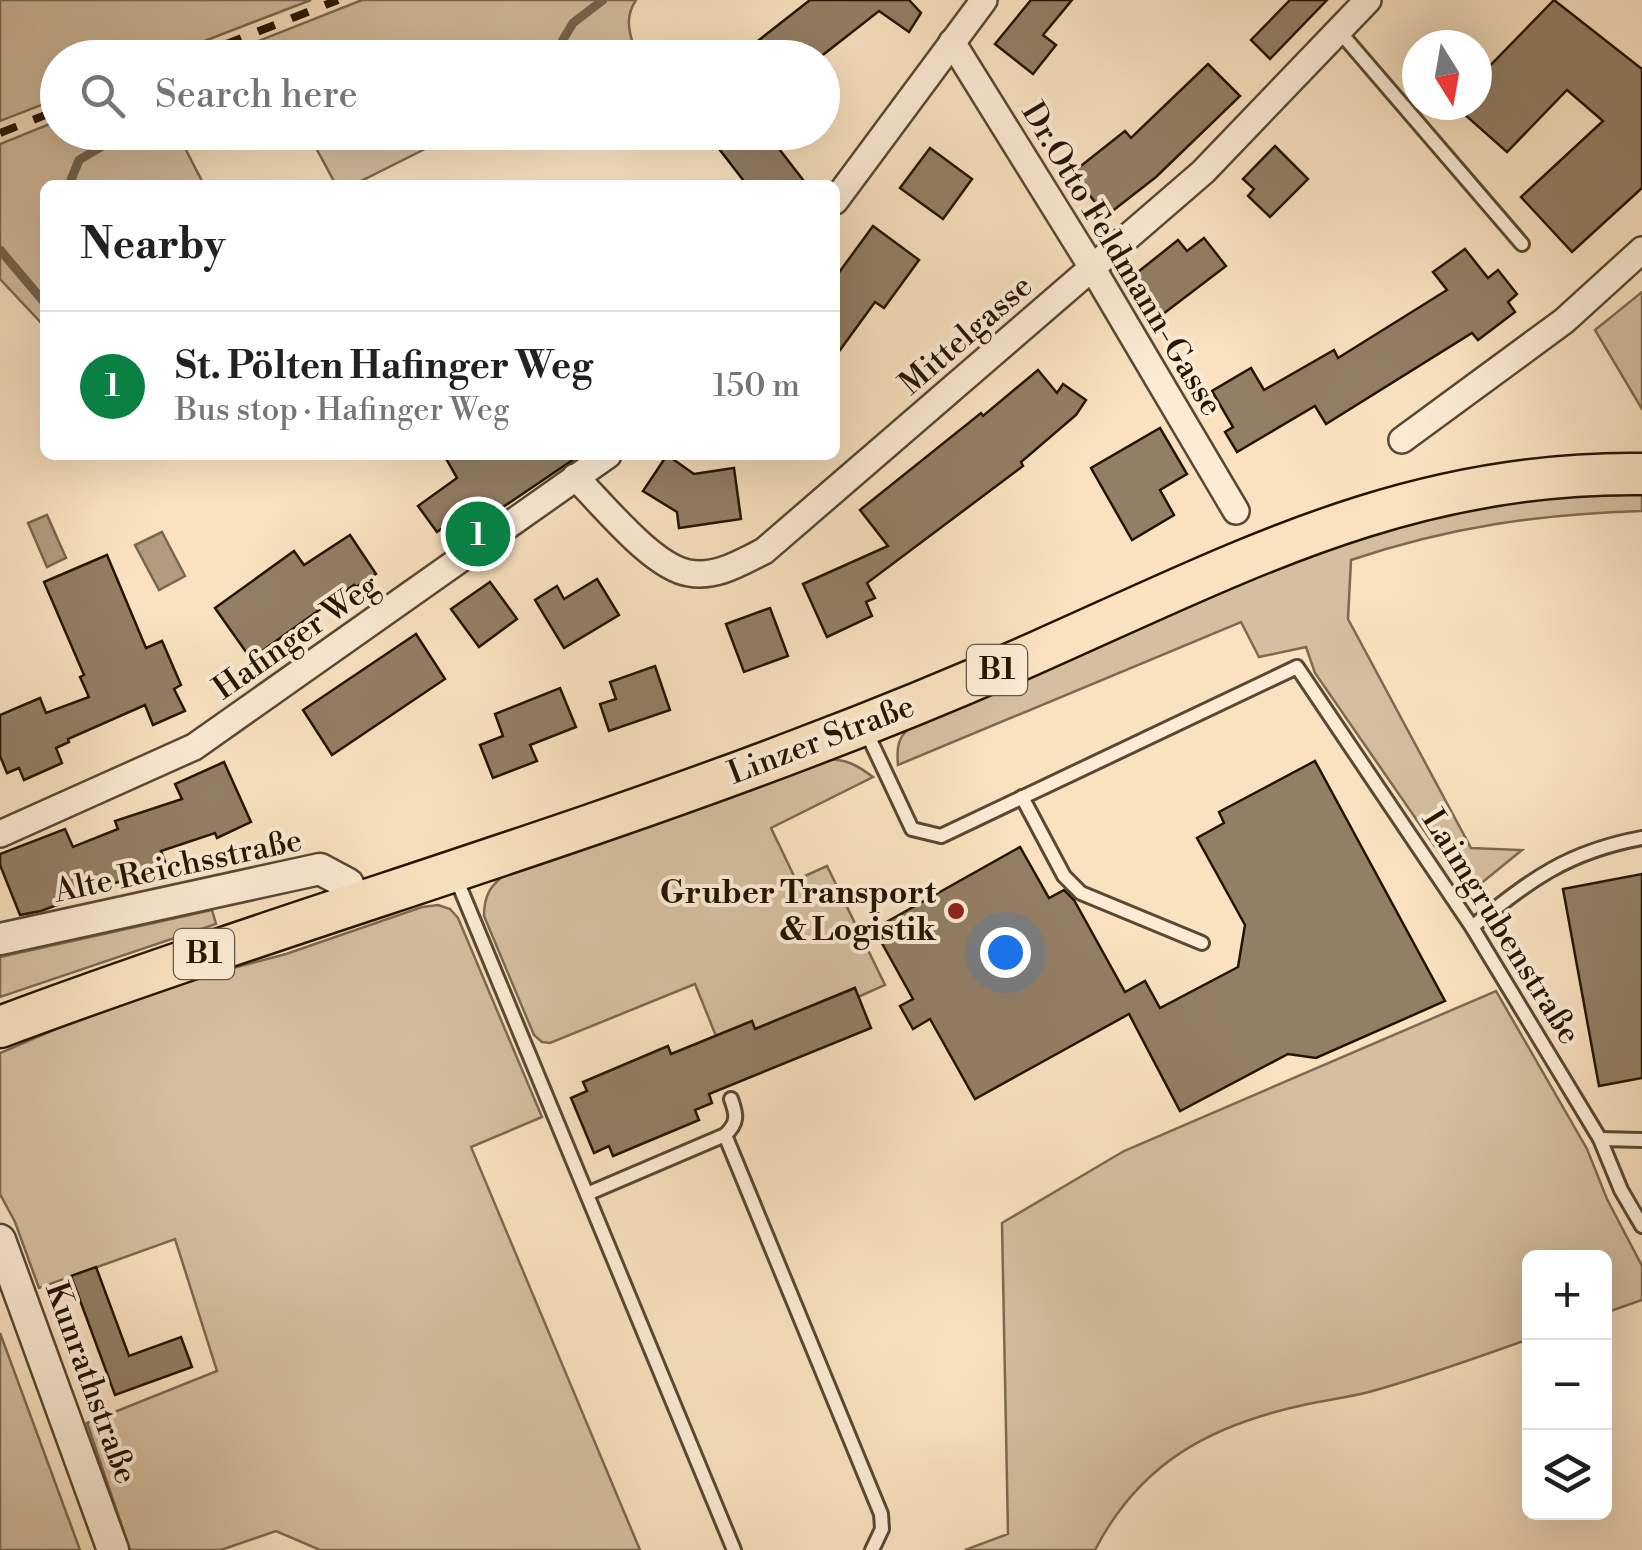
<!DOCTYPE html>
<meta charset="utf-8">
<style>
:root{--surface:#fff;--page:#f2f2f2;--text:#202124;--muted:#757577;--line:#e0e0e0;--accent:#0b8043}
body{margin:0;font-family:"Libre Bodoni",serif;background:var(--page);color:var(--text)}
.controls{position:absolute;right:30px;bottom:30px;display:grid;overflow:hidden;border-radius:15px;box-shadow:0 10px 40px #0002}
.controls button{width:90px;height:90px;display:grid;place-items:center;padding:0;border:0;border-bottom:2px solid var(--line);background:var(--surface);color:var(--text);font:50px sans-serif}
.compass{position:absolute;left:1402px;top:30px;width:90px;height:90px;border-radius:50%;background:var(--surface);box-shadow:0 10px 40px #0002;rotate:169deg}
.you{position:absolute;left:1005px;top:952px;width:35px;height:35px;margin:-25px;border:8px solid #fff;border-radius:50%;background:#1a73e8;box-shadow:0 0 0 15px #1a73e833}
.badge{display:grid;place-items:center;width:65px;height:65px;border-radius:50%;background:var(--accent);color:#fff;font-size:32px;font-weight:700}
.pin{position:absolute;translate:-50% -50%;border:5px solid #fff;box-shadow:0 2px 10px #0006}
.list{margin:0;padding:0;list-style:none}
h2{display:flex;justify-content:space-between;align-items:center;height:130px;margin:0;padding:0 40px;font-size:42px}
h2 small{font-size:32px;font-weight:400;color:var(--muted)}
.list li{display:grid;grid-template-columns:65px 1fr auto;gap:30px;align-items:center;box-sizing:border-box;height:150px;padding:0 40px;border-top:2px solid var(--line)}
.list b{display:block;font-size:38px;white-space:nowrap}
.list p{margin:0;font-size:32px;white-space:nowrap;color:var(--muted)}
.list em{font-size:32px;font-style:normal;color:var(--muted)}
.icon{flex:none;width:55px;height:55px;fill:none;stroke:currentColor;stroke-width:2;stroke-linecap:round;stroke-linejoin:round}
.map{position:relative;flex:none;width:1642px;height:1550px;overflow:hidden}
.search{position:absolute;background:var(--surface);box-shadow:0 10px 40px #0002;left:40px;top:40px;width:800px;height:110px;display:flex;align-items:center;gap:25px;box-sizing:border-box;padding:0 35px;border-radius:55px;color:var(--muted);font-size:38px}
.panel{position:absolute;background:var(--surface);box-shadow:0 10px 40px #0002;left:40px;top:180px;width:800px;height:280px;border-radius:15px}
.map>svg:first-child{display:block}
.green{fill:#d5bfa0;stroke:#7c6a51;stroke-width:2.5}
.water{fill:#b19c7f;stroke:#78664d;stroke-width:2.5}
.lines{fill:none;stroke-linecap:round;stroke-linejoin:round}
.stream{stroke:#78664d;stroke-width:9}
.building{fill:#937f65;stroke:#231402;stroke-width:2.5}
.service-casing{stroke:#594832;stroke-width:18}
.minor-casing{stroke:#594832;stroke-width:30}
.tertiary-casing{stroke:#594832;stroke-width:35}
.primary-casing{stroke:#231402;stroke-width:45}
.service{stroke:#fcecd6;stroke-width:12}
.minor{stroke:#fcecd6;stroke-width:25}
.tertiary{stroke:#fcecd6;stroke-width:30}
.primary{stroke:#fae2c0;stroke-width:40}
.rail{stroke:#231402;stroke-width:8;stroke-dasharray:18 18;stroke-linecap:butt}
.poi-dot{fill:#8f2418;stroke:#fcecd6;stroke-width:4}
.labels{text-anchor:middle;dominant-baseline:central;stroke-width:8;stroke-linejoin:round;paint-order:stroke}
.shield{fill:#fcecd6;stroke:#645542;stroke-width:2.5}
.shield-label{font-size:30px;font-weight:bold;fill:#231402}
.street-label{font-size:32px;fill:#231402;stroke:#fcecd6}
.poi-label{font-size:32px;font-weight:bold;fill:#231402;stroke:#fcecd6;text-anchor:end}
</style>
<div class="map">
<svg width="1642" height="1550" viewBox="0 0 1642 1550">
<rect width="100%" height="100%" fill="#fae2c0"/>
<filter id="stains"><feTurbulence type="fractalNoise" baseFrequency=".002" numOctaves="4"/><feColorMatrix values="0 0 0 0 .2 0 0 0 0 .09 0 0 0 0 .02 0 0 0 .5 -.17"/></filter>
<radialGradient id="worn" r=".72"><stop offset=".6" stop-color="#630" stop-opacity="0"/><stop offset="1" stop-color="#630" stop-opacity=".3"/></radialGradient>
<g class="green">
<polygon points="0,0 311,0 163,57 58,58 57,99 0,121"/>
<path d="M362,0H636C626,15 628,28 633,44L606,58L218,57Z"/>
<polygon points="57,121 58,132 202,133 186,150 204,185 45,185 45,327 0,279 0,144"/>
<polygon points="308,133 457,133 353,185 336,185"/>
<polygon points="1642,292 1642,409 1595,330"/>
<path d="M1642,491V511C1539,514 1449,527 1351,560L1348,619L1471,848L1522,850L1468,894L1315,673L1306,647L1259,657L1241,622L898,765C896,744 899,735 916,722L1305,550L1514,498Z"/>
<path d="M826,759C846,759 857,765 873,777L771,828L796,880L827,866L885,985L858,997L854,988L733,1038L716,1036L695,984L550,1043L542,1042L534,1035L484,916C484,894 491,885 508,872Z"/>
<polygon points="438,905 450,909 458,918 542,1117 471,1147 640,1550 320,1550 276,1531 221,1550 130,1550 87,1423 217,1371 175,1239 39,1288 15,1222 0,1194 0,1053 98,1011 177,983 286,954 422,907"/>
<polygon points="212,910 216,924 0,997 0,957"/>
<path d="M1496,991L1587,1149L1607,1199L1642,1266V1300L1605,1313L1604,1258H1530L1529,1339C1476,1358 1423,1377 1369,1392C1349,1397 1328,1400 1308,1404C1213,1424 1141,1461 1095,1550H965L1008,1534L1002,1223L1124,1151Z"/>
<polygon points="0,1333 80,1550 0,1550"/>
</g>
<g class="water">
<polygon points="47,515 66,558 47,567 28,523"/>
<polygon points="162,532 185,576 159,590 135,545"/>
</g>
<g class="lines">
<g class="stream">
<polyline points="552,58 573,23 603,0"/>
<polyline points="69,185 79,160 126,132"/>
<polyline points="0,250 45,303"/>
</g>
</g>
<g class="building">
<polygon points="810,0 909,0 921,13 909,32 879,11 819,58 736,58"/>
<polygon points="1031,0 1072,0 1043,35 1056,45 1033,74 995,44"/>
<polygon points="1290,0 1327,0 1270,59 1251,40"/>
<polygon points="1554,0 1642,69 1642,188 1572,252 1521,197 1603,121 1567,90 1507,152 1464,114 1472,105 1477,105 1477,79"/>
<polygon points="1208,64 1240,96 1156,177 1106,216 1072,173 1125,131 1131,138"/>
<polygon points="706,132 766,132 807,185 747,185"/>
<polygon points="1275,146 1308,179 1270,217 1248,196 1254,189 1243,179"/>
<polygon points="930,148 972,179 943,219 900,188"/>
<polygon points="873,226 919,260 884,308 875,302 835,357 835,278"/>
<polygon points="1204,238 1226,266 1163,314 1133,276 1178,240 1187,251"/>
<polygon points="1465,249 1488,278 1498,270 1517,294 1508,302 1515,312 1478,340 1472,333 1326,424 1315,406 1237,452 1225,432 1233,427 1212,391 1251,368 1264,390 1334,350 1338,358 1447,290 1433,272"/>
<polygon points="1038,370 1057,393 1063,384 1086,400 1076,415 1021,462 1023,466 867,583 875,598 866,602 872,616 827,637 803,584 888,546 860,510 981,413 983,416"/>
<polygon points="1160,428 1187,474 1160,490 1174,515 1132,540 1091,468"/>
<polygon points="444,455 580,455 469,530 459,516 437,532 418,506 457,478"/>
<polygon points="667,455 694,474 734,468 741,519 679,528 677,512 643,491"/>
<polygon points="350,535 376,574 356,587 354,585 251,659 215,608 294,551 304,565"/>
<polygon points="107,555 146,648 162,641 181,685 174,689 185,711 153,725 145,705 68,739 69,742 56,748 62,763 24,780 19,768 7,773 0,756 0,715 40,698 46,713 89,697 80,677 84,675 44,582"/>
<polygon points="597,579 619,615 564,648 535,600 557,586 564,599"/>
<polygon points="490,582 517,619 479,647 451,609"/>
<polygon points="770,608 788,656 744,672 726,624"/>
<polygon points="416,634 445,679 332,755 303,710"/>
<polygon points="655,666 670,710 609,731 600,704 616,699 610,682"/>
<polygon points="560,688 576,727 530,745 537,761 493,778 480,745 503,736 495,714"/>
<polygon points="1315,761 1445,1001 1316,1058 1288,1054 1180,1111 1129,1014 975,1099 930,1019 913,1029 900,1006 913,999 874,929 1020,847 1049,898 1064,890 1074,900 1125,992 1145,981 1160,1008 1238,967 1245,925 1197,838 1224,823 1219,812"/>
<polygon points="224,762 251,822 217,838 215,833 161,851 166,864 41,911 20,915 0,865 0,854 65,829 73,847 118,829 115,821 182,799 175,784"/>
<polygon points="1642,874 1642,1078 1599,1086 1563,889"/>
<polygon points="855,988 871,1028 709,1094 712,1103 695,1110 699,1120 613,1156 609,1146 594,1153 571,1098 587,1091 583,1082 668,1046 671,1054 752,1021 755,1029"/>
<polygon points="96,1267 129,1356 181,1337 192,1367 115,1395 71,1276"/>
</g>
<g class="lines">
<defs>
<g id="service">
<polyline points="1339,31 1522,244"/>
<polyline points="865,729 912,829 941,836 1297,667 1472,927 1600,1139 1621,1190 1642,1226"/>
<polyline points="1022,797 1064,876 1081,893 1202,943"/>
<polyline points="456,878 734,1550"/>
<path d="M1472,927C1531,880 1566,852 1642,838"/>
<polyline points="725,1135 881,1514 882,1529 872,1550"/>
<polyline points="1600,1139 1642,1140"/>
<path d="M587,1194L725,1135C738,1123 737,1115 731,1099"/>
</g>
<g id="minor">
<polyline points="952,42 1093,269 1236,511"/>
<polyline points="835,201 984,0"/>
<polyline points="1402,440 1564,321 1642,250"/>
<path d="M575,477C602,503 652,567 689,573C716,578 740,563 764,551L1203,172L1368,0"/>
<polyline points="0,834 194,747 608,455"/>
</g>
<g id="tertiary">
<polyline points="0,939 320,869 348,884 357,902"/>
<polyline points="0,1240 113,1550"/>
</g>
<path id="primary" d="M0,1027C265,928 537,850 801,749C883,718 964,685 1044,649C1246,559 1413,471 1642,474"/>
</defs>
<use href="#service" class="service-casing"/>
<use href="#minor" class="minor-casing"/>
<use href="#tertiary" class="tertiary-casing"/>
<use href="#primary" class="primary-casing"/>
<use href="#service" class="service"/>
<use href="#minor" class="minor"/>
<use href="#tertiary" class="tertiary"/>
<use href="#primary" class="primary"/>
<g class="rail">
<polyline points="191,58 338,0"/>
<polyline points="0,133 58,110"/>
</g>
</g>
<circle class="poi-dot" cx="956" cy="911" r="10"/>
<g class="labels">
<g class="shield">
<rect x="967" y="645" width="60" height="50" rx="8"/>
<rect x="174" y="929" width="60" height="50" rx="8"/>
</g>
<g class="shield-label">
<text x="997" y="670">B1</text>
<text x="204" y="954">B1</text>
</g>
<g class="street-label">
<text transform="translate(1122 259) rotate(59)">Dr.Otto Feldmann-Gasse</text>
<text transform="translate(966 335) rotate(-41)">Mittelgasse</text>
<text transform="translate(296 637) rotate(-35)">Hafinger Weg</text>
<text transform="translate(821 740) rotate(-21)">Linzer Straße</text>
<text transform="translate(178 866) rotate(-12)">Alte Reichsstraße</text>
<text transform="translate(1501 927) rotate(58)">Laimgrubenstraße</text>
<text transform="translate(91 1383) rotate(70)">Kunrathstraße</text>
</g>
<g class="poi-label">
<text x="936" y="893">Gruber Transport<tspan x="936" dy="37">&amp; Logistik</tspan></text>
</g>
</g>
<rect width="100%" height="100%" filter="url(#stains)"/>
<rect width="100%" height="100%" fill="url(#worn)"/>
</svg>
<div class="controls">
<button>+</button>
<button>−</button>
<button><svg class="icon" aria-label="layers" viewBox="0 0 24 24"><path d="M12 4l9 5-9 5-9-5zM3 14l9 5 9-5"/></svg></button>
</div>
<svg class="compass" viewBox="-18 -18 36 36"><path d="M0-13l5 13h-10z" fill="#e53935"/><path d="M0 13l5-13h-10z" fill="#757577"/></svg>
<div class="you"></div>
<div class="pin badge" style="left:478px;top:534px">1</div>
<div class="search"><svg class="icon" aria-label="search" viewBox="0 0 24 24"><circle cx="10" cy="10" r="6"/><path d="M15 15l6 6"/></svg>Search here</div>
<section class="panel">
<h2>Nearby<small></small></h2>
<ul class="list">
<li><span class="badge">1</span><div><b>St. Pölten Hafinger Weg</b><p>Bus stop · Hafinger Weg</p></div><em>150 m</em></li>
</ul>
</section>
</div>
